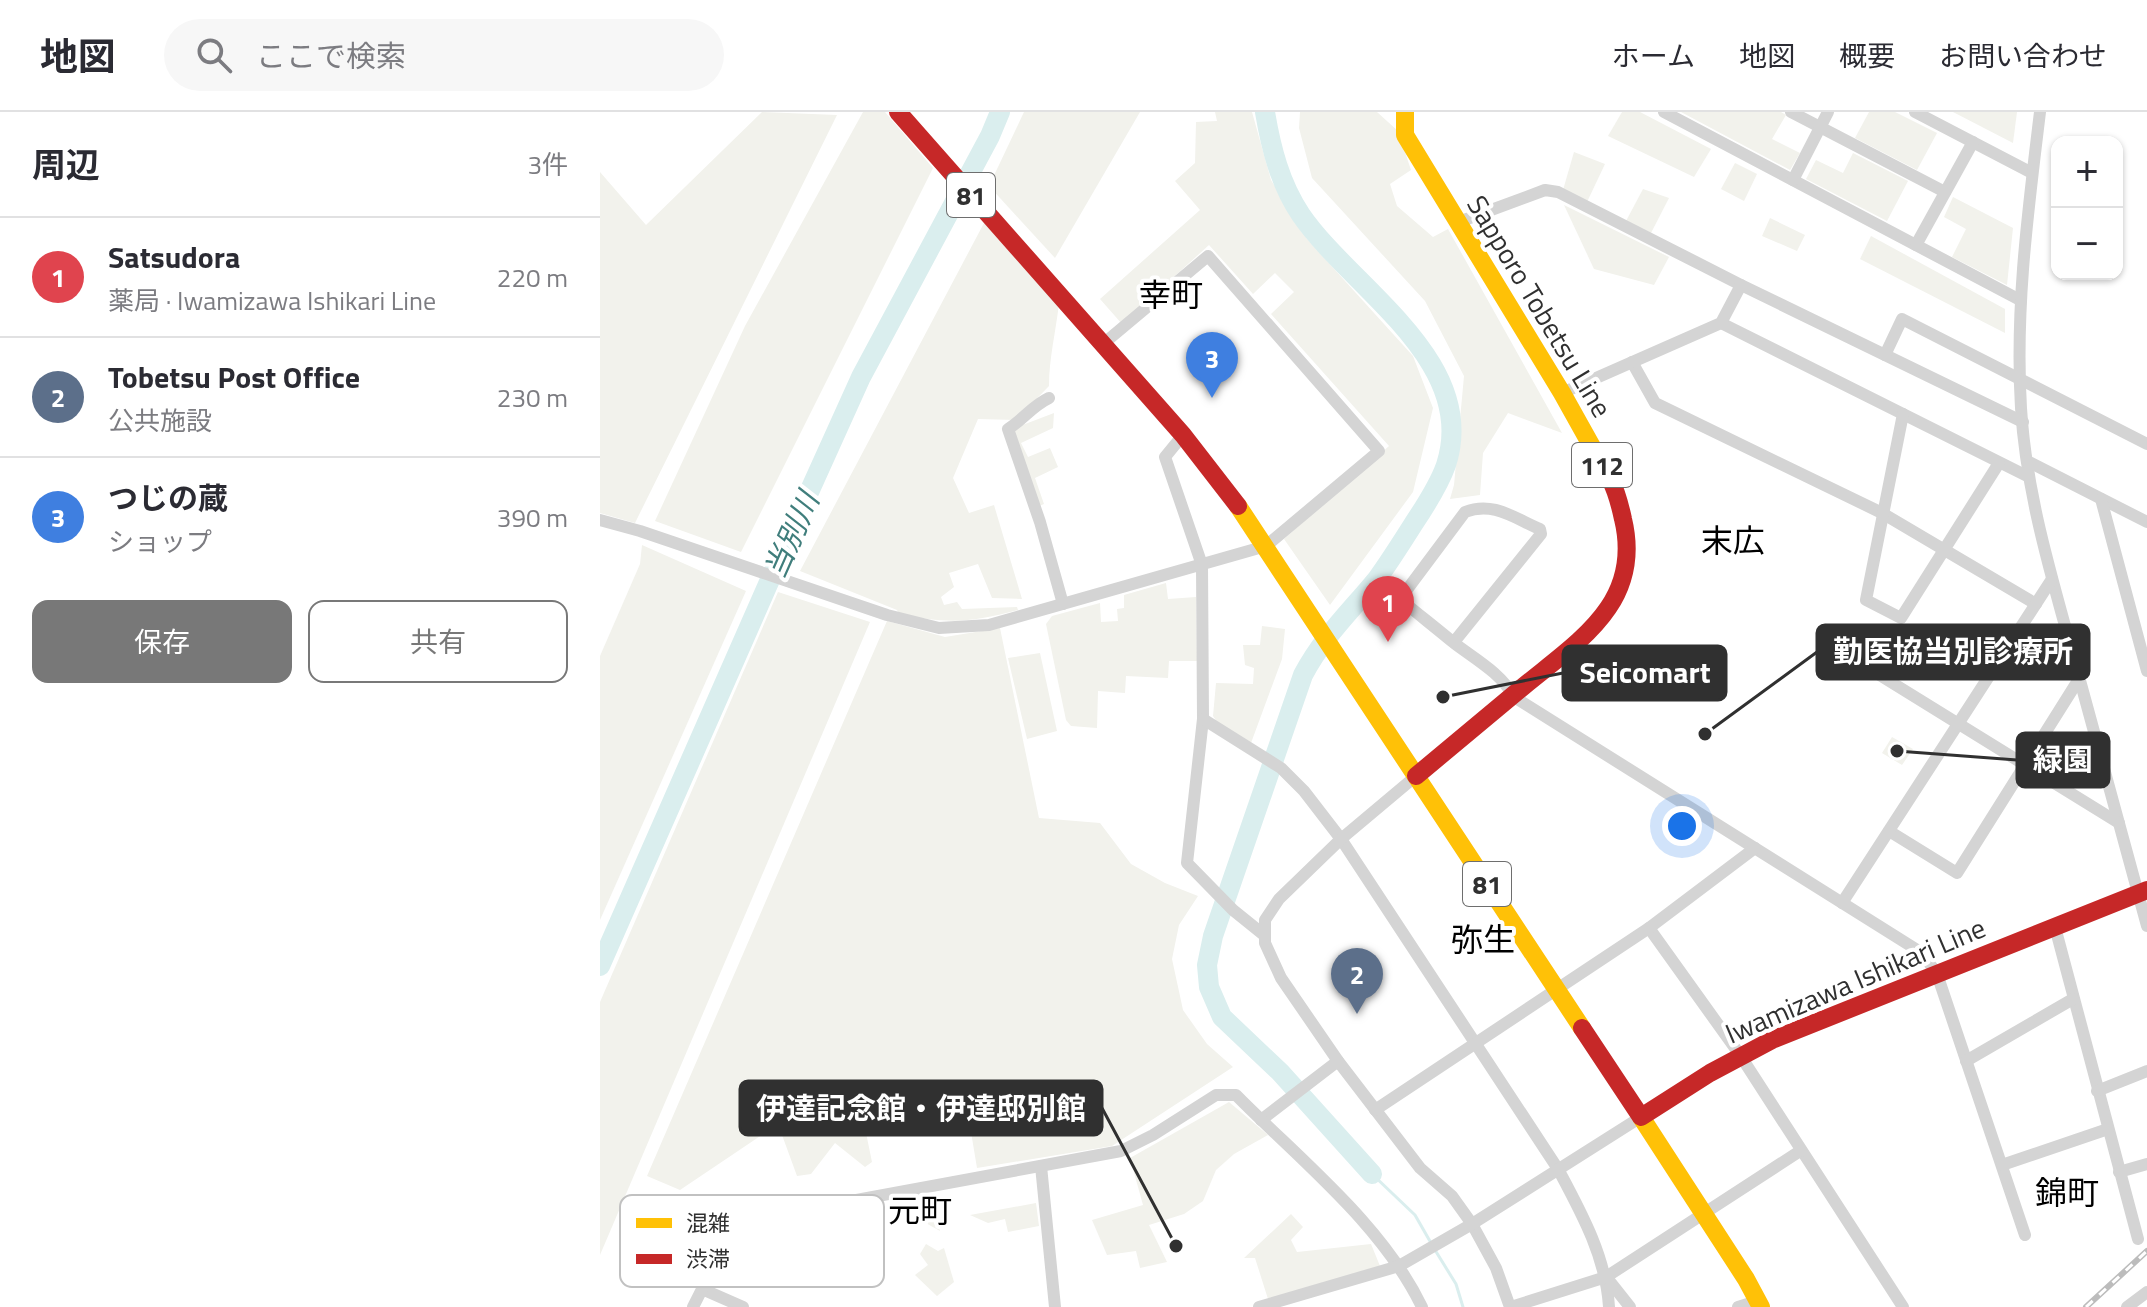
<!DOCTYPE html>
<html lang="ja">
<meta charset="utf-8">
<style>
:root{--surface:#fff;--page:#f7f7f7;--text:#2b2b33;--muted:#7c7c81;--line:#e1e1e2;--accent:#787878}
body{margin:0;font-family:"Titillium Web","Noto Sans JP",sans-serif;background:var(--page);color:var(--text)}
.controls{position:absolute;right:24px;top:24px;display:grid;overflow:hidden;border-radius:16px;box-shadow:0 2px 6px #0004}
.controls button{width:72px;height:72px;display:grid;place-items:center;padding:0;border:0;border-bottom:2px solid var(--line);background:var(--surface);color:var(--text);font:40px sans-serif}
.you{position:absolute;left:1082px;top:714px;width:28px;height:28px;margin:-20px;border:6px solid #fff;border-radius:50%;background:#1a73e8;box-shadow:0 0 0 12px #1a73e833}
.badge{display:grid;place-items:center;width:52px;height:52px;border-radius:50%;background:var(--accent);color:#fff;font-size:26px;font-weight:700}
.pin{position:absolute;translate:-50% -66px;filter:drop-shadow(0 2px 4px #0008)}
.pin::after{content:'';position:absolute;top:42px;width:28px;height:24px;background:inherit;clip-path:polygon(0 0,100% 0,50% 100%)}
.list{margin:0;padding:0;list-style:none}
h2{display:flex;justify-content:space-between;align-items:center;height:104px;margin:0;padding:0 32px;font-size:34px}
h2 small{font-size:26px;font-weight:400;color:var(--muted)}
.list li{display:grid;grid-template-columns:52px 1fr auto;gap:24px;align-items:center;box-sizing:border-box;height:120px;padding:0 32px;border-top:2px solid var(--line)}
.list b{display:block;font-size:30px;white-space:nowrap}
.list p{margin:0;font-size:26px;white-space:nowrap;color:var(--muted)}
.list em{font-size:26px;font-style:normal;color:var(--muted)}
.actions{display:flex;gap:16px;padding:24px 32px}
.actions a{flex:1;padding:18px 0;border:2px solid var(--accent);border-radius:16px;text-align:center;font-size:28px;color:var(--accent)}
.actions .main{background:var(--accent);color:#fff}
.icon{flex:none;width:44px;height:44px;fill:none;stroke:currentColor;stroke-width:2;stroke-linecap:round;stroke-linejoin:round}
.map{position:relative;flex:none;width:1547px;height:1195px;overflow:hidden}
header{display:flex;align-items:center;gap:48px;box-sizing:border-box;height:112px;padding:0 40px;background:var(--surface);border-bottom:2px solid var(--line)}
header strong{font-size:38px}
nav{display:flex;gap:44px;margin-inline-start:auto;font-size:28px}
.search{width:560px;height:72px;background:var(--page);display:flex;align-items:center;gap:20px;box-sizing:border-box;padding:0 28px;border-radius:44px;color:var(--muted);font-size:30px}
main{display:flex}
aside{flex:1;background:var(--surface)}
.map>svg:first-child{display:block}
.green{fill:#f2f2ec}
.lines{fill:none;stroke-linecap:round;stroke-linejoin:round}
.stream{stroke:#daeeee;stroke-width:3}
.river{stroke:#daeeee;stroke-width:20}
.street{stroke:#d4d4d4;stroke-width:12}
.slow{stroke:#ffc107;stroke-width:18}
.jam{stroke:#c62828;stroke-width:18}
.rail-casing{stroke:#bcbcbc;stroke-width:6}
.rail{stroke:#fff;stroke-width:3;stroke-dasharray:9;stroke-linecap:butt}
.labels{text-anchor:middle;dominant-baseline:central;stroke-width:8;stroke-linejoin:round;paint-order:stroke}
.shield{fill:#fff;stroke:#6e6e6e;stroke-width:2}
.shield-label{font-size:26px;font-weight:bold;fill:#303030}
.street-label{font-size:28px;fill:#303030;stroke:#fff}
.water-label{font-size:30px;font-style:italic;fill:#407e7c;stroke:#fff}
.quarter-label{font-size:32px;fill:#000;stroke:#fff}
.key{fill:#fff;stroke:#c1c1c1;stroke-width:2}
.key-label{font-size:22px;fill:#303030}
.leader{fill:none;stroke:#303030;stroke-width:3}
.callout-dot{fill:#303030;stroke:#fff;stroke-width:3}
.callout{fill:#303030;stroke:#303030;stroke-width:3}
.callout-label{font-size:30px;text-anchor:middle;font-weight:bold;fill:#fff}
</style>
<header>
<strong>地図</strong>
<div class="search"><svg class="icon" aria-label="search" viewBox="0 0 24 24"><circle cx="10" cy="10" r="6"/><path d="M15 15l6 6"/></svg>ここで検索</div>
<nav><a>ホーム</a><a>地図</a><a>概要</a><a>お問い合わせ</a></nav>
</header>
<main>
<aside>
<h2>周辺<small>3件</small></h2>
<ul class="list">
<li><span class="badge" style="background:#e0444e">1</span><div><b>Satsudora</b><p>薬局 · Iwamizawa Ishikari Line</p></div><em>220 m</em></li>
<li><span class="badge" style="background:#5c6f8a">2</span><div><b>Tobetsu Post Office</b><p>公共施設</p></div><em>230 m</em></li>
<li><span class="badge" style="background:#3f7fe0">3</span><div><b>つじの蔵</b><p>ショップ</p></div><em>390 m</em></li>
</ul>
<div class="actions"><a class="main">保存</a><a>共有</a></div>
</aside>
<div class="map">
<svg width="1547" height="1195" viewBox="0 0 1547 1195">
<rect width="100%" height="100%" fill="#fff"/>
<g class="green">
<polygon points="162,0 237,3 35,411 0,401 0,60 46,113"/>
<polygon points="263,0 285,0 333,56 141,440 55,409 145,214"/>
<polygon points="424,0 540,0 455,146 389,74"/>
<polygon points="615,0 652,0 671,68 707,127 813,244 833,296 813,380 730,493 684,427 789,334 671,202 694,180 675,161 653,182 609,133 522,212 500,187 600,98 575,69 595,51 596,10 617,9"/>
<polygon points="700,0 777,0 798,19 811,58 790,72 797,94 833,125 848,117 962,321 908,301 883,341 880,383 850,387 854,373 864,264 825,189 712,66 699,16"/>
<polygon points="1022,0 1040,0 1111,37 1094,65 1008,24"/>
<polygon points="1081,0 1181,0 1186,3 1172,27 1200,41 1190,58"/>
<polygon points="1269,0 1295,0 1337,21 1317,58 1255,26"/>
<polygon points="1353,0 1417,0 1413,31"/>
<polygon points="974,40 1005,52 987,90 963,78"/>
<polygon points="1253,41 1308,69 1287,109 1206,67 1216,48 1243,61"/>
<polygon points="1135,51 1157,62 1144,89 1121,77"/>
<polygon points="1043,77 1069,86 1051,121 1026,109"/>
<polygon points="1353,85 1413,116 1407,173 1352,145 1366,117 1344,105"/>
<polygon points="964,93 1069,145 1054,173 994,157"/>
<polygon points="1170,106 1205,123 1197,139 1162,124"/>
<path d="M384,111L459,191C456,219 449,246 449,274L416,308L378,307L353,366L369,401L394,393L422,487L392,486L378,452L349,461L354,475L341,485L344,493L357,490L362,497L417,495L418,498C369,511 348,512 299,502L297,498L200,459Z"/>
<polygon points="1271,124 1405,197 1405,221 1260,147"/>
<polygon points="454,301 453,316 421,331 428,345 450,336 458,355 435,366 444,392 439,394 412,320 415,316"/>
<polygon points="42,433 146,479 0,808 0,544 40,452"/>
<polygon points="566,471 568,487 596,485 597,549 569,549 568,566 526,564 525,581 498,579 497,616 471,614 466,608 446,512 452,504 500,491 501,510 518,509 517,497 524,496 524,483"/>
<polygon points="178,480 270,510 0,1143 0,890"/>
<polygon points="287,509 345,525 400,516 439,706 500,711 531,752 565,771 598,784 579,813 572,847 583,898 607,932 633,955 512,1034 377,1056 363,972 255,990 260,1016 265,1016 272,1050 265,1055 235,1031 211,1062 197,1064 178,1012 80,1078 47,1064"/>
<polygon points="662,514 685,517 682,547 651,631 617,610 613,604 616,571 653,572 654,556 645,553 643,533 660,533"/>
<polygon points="440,541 457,619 427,627 408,546"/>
<polygon points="1292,625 1313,637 1302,653 1282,641"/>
<polygon points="629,990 668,1023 634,1042 616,1058 603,1089 584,1102 549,1113 567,1150 540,1156 536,1139 507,1143 492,1108 543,1093 530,1046"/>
<polygon points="331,1084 340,1119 315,1105 291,1097 289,1092"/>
<polygon points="436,1091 439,1114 408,1120 405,1107 388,1111 370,1103"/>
<polygon points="691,1102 703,1115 691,1128 697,1140 771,1132 780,1154 668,1187 655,1146 644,1146"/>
<polygon points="326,1132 338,1139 344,1136 354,1170 337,1184 315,1163 328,1153 320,1142"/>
</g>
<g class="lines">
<g class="stream">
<polyline points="772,1062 815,1103 831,1131"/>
<polyline points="835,1138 856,1172 863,1195"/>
</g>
<g class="river">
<path d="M665,0C671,36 680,72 701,103C751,176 880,249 846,353C839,373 826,393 814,411C802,430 790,449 777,467C750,500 723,525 703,563L613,824L607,853L609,875L622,905L680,960L772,1062"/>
<polyline points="0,854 191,420 261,265 390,24 400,0"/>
</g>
<g class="street">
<polyline points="1064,0 1420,188"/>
<polyline points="1191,0 1345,80"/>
<polyline points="1315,0 1432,61"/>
<path d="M1440,0C1428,99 1415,196 1421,296C1426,379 1450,459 1472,539C1497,631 1522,722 1547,814"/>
<polyline points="1193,68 1228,0"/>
<polyline points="856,111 945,78 958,80 1141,173 1423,310"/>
<polyline points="1316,133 1373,30"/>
<polyline points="1121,211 1429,365"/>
<polyline points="1285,243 1302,207 1547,332"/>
<polyline points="1032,250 1055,291 1282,401 1436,492"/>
<polyline points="962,281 1121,211 1141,173"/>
<path d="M449,286C432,294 424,307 408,317L440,410L463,492"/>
<polyline points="1303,302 1266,488 1301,506 1399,351"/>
<polyline points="583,323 565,345 602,453 603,607 587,751 633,798 664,823"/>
<polyline points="1427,349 1547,410"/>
<polyline points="1501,387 1547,559"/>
<polyline points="0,408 40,419 287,503 339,516 389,513 666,434 779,339 608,144 503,232"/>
<path d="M854,530L941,422L940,417C914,406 893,389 865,400L800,487C818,502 836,516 854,531C875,547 901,561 914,585L1322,841L1337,862L1425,1123"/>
<polyline points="1265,554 1519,711"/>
<path d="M603,607L681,656L704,679L741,727L958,1057C981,1100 1006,1145 1009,1195"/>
<polyline points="816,664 741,727 679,787 665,808 665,831 681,866 738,949 820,1056 852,1084 872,1112 896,1156 910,1195"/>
<polyline points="1289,719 1357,761 1479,567"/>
<polyline points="1242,791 1452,467"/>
<polyline points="1455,815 1538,1127"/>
<polyline points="1049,816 1140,943 1303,1195"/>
<polyline points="1366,949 1473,887"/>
<polyline points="1497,979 1547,959"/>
<polyline points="775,998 1049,816 1155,736"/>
<polyline points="661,1008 738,949"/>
<polyline points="1402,1053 1508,1017"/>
<polyline points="441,1054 455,1195"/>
<polyline points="1519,1060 1547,1052"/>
<polyline points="1007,1166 1030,1195"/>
<polyline points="102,1177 143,1195"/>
<path d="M93,1195L132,1118L148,1108L521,1039L553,1023L616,983H636C700,1048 782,1112 822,1195"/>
<polyline points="659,1195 799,1154 872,1112 1041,1005"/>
<polyline points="911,1195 1006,1165 1200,1039"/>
<polyline points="1138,1195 1157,1189"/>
<polyline points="1527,1195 1547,1180"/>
</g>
<g class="slow">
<polyline points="805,0 805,23 962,281 1010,367"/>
<polyline points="638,394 982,916"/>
<polyline points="1041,1005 1146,1167 1161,1195"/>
</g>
<g class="jam">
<polyline points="298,0 583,323 638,394"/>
<path d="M816,664C852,634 888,604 924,574C980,528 1043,490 1023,407C1020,393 1017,380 1010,367"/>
<polyline points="982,916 1041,1005 1110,961 1172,928 1547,778"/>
</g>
<defs>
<polyline id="rail" points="1486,1195 1547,1139"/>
</defs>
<use href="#rail" class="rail-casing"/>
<use href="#rail" class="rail"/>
</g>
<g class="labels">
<g class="shield">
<rect x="347" y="61" width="48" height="44" rx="6"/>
<rect x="972" y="331" width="60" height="44" rx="6"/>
<rect x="863" y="750" width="48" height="44" rx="6"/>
</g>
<g class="shield-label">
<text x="371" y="83">81</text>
<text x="1002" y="353">112</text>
<text x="887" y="772">81</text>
</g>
<g class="street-label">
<text transform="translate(940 194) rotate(59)">Sapporo Tobetsu Line</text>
<text transform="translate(1255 868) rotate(-23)">Iwamizawa Ishikari Line</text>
</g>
<g class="water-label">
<text transform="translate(191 423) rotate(-66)">当別川</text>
</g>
<g class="quarter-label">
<text x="571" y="182">幸町</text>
<text x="1133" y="428">末広</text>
<text x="883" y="827">弥生</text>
<text x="1467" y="1080">錦町</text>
<text x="320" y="1098">元町</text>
</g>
</g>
<rect x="20" y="1083" width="264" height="92" rx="12" class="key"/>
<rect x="36" y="1106" width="36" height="10" fill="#ffc107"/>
<rect x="36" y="1142" width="36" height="10" fill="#c62828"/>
<g class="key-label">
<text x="86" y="1119">混雑</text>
<text x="86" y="1155">渋滞</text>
</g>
<path class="leader" d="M1105 622L1217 540M843 585L963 561M1297 639L1417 648M576 1134L502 996"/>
<g class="callout-dot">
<circle cx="1105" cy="622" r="8"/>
<circle cx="843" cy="585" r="8"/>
<circle cx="1297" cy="639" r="8"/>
<circle cx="576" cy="1134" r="8"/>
</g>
<g class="callout">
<rect x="1217" y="513" width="272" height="54" rx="8"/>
<rect x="963" y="534" width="163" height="54" rx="8"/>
<rect x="1417" y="621" width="92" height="54" rx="8"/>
<rect x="140" y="969" width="362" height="54" rx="8"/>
</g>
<g class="callout-label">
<text x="1353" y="550">勤医協当別診療所</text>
<text x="1045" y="571">Seicomart</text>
<text x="1463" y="658">緑園</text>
<text x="321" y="1007">伊達記念館・伊達邸別館</text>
</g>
</svg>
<div class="controls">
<button>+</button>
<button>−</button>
</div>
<div class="you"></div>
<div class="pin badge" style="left:788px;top:530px;background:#e0444e">1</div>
<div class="pin badge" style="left:757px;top:902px;background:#5c6f8a">2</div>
<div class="pin badge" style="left:612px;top:286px;background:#3f7fe0">3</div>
</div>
</main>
